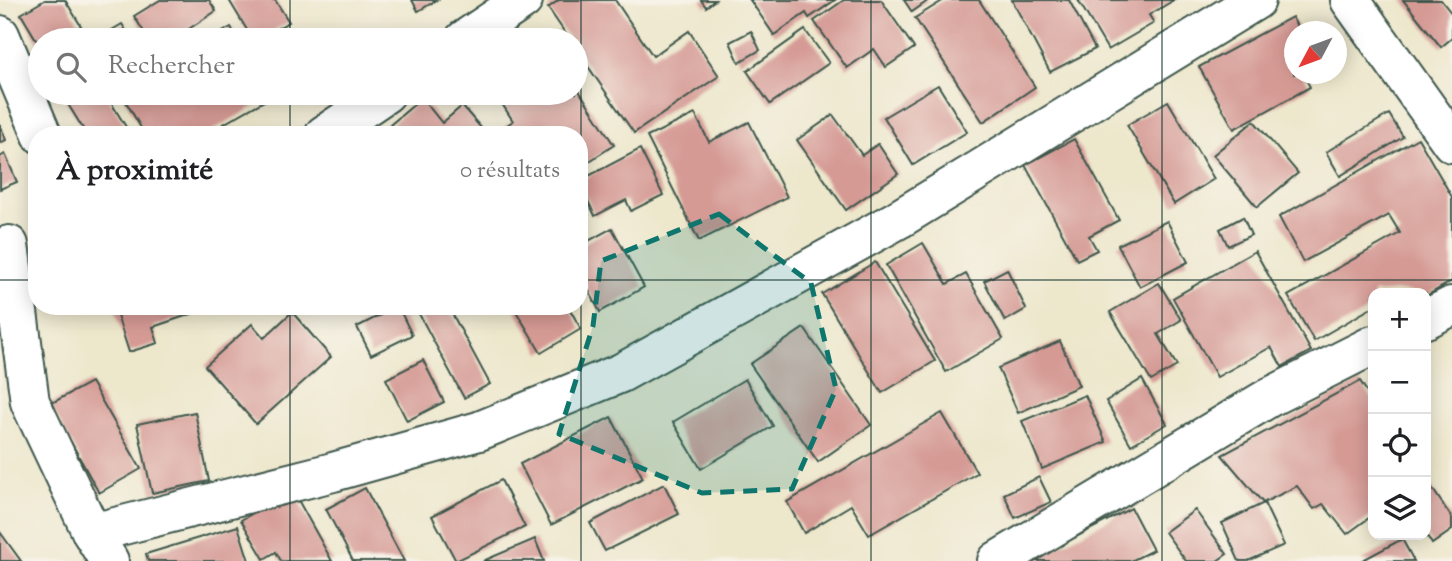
<!DOCTYPE html>
<html lang="fr">
<meta charset="utf-8">
<style>
:root{--surface:#fff;--page:#f2f2f2;--text:#202124;--muted:#757577;--line:#e0e0e0}
body{margin:0;font-family:"Sorts Mill Goudy",serif;background:var(--page);color:var(--text)}
.controls{position:absolute;right:21px;bottom:21px;display:grid;overflow:hidden;border-radius:14px;box-shadow:0 4px 18px #0003}
.controls button{width:63px;height:63px;display:grid;place-items:center;padding:0;border:0;border-bottom:2px solid var(--line);background:var(--surface);color:var(--text);font:35px sans-serif}
.compass{position:absolute;left:1284px;top:21px;width:63px;height:63px;border-radius:50%;background:var(--surface);box-shadow:0 4px 18px #0003;rotate:229deg}
.list{margin:0;padding:0;list-style:none}
h2{display:flex;justify-content:space-between;align-items:center;height:91px;margin:0;padding:0 28px;font-size:30px}
h2 small{font-size:23px;font-weight:400;color:var(--muted)}
.icon{flex:none;width:38px;height:38px;fill:none;stroke:currentColor;stroke-width:2;stroke-linecap:round;stroke-linejoin:round}
.map{position:relative;flex:none;width:1452px;height:561px;overflow:hidden}
.search{position:absolute;background:var(--surface);box-shadow:0 4px 18px #0003;left:28px;top:28px;width:560px;height:77px;display:flex;align-items:center;gap:18px;box-sizing:border-box;padding:0 24px;border-radius:38px;color:var(--muted);font-size:26px}
.panel{position:absolute;background:var(--surface);box-shadow:0 4px 18px #0003;left:28px;top:126px;width:560px;height:189px;border-radius:28px}
.map>svg:first-child{display:block}
.building{fill:#d59a94}
.lines{fill:none;stroke-linecap:round;stroke-linejoin:round}
.minor-casing{stroke:#3e564b;stroke-width:42}
.minor{stroke:#fff;stroke-width:38}
.marked{fill:#0f766e;fill-opacity:0.2;stroke:#0f766e;stroke-width:5;stroke-dasharray:14 9;stroke-linejoin:round}
.grid{fill:none;stroke:#1f3d34;stroke-width:2;stroke-opacity:0.55}
</style>
<div class="map">
<svg width="1452" height="561" viewBox="0 0 1452 561">
<rect width="100%" height="100%" fill="#f7f3e8"/>
<filter id="ink" filterUnits="userSpaceOnUse"><feTurbulence type="fractalNoise" baseFrequency=".0143" numOctaves="2"/><feDisplacementMap in="SourceGraphic" scale="14" xChannelSelector="R" yChannelSelector="G"/><feConvolveMatrix kernelMatrix="1 2 1 2 8 2 1 2 1" color-interpolation-filters="sRGB"/></filter>
<filter id="wash" filterUnits="userSpaceOnUse"><feTurbulence type="fractalNoise" baseFrequency=".00686" numOctaves="4" result="noise"/><feDisplacementMap in="SourceGraphic" scale="28" xChannelSelector="R" yChannelSelector="G"/><feGaussianBlur stdDeviation="1.57" result="paint"/><feColorMatrix in="noise" values="0 0 0 0 0 0 0 0 0 0 0 0 0 0 0 0 0 1.4 0 .05"/><feComposite in="paint" operator="in"/></filter>
<g filter="url(#wash)">
<rect width="100%" height="100%" fill="#ede7cc"/>
<g id="blocks">
<g class="building">
<polygon points="45,0 65,0 81,26 58,40 40,40 40,46 21,14"/>
<polygon points="160,0 209,0 216,11 172,40 149,40 134,16"/>
<polygon points="229,0 275,0 289,22 269,33 273,40 253,40"/>
<polygon points="412,0 437,0 418,11"/>
<polygon points="559,0 615,0 653,56 689,31 719,76 634,133 576,49 576,40 570,40 548,8"/>
<polygon points="701,0 715,0 706,7"/>
<polygon points="750,0 835,0 809,18 806,13 774,35"/>
<polygon points="844,0 881,0 914,48 886,67 874,49 847,68 814,21"/>
<polygon points="904,0 929,0 912,12"/>
<polygon points="944,0 979,0 1035,87 983,122 915,18"/>
<polygon points="1012,0 1069,0 1095,49 1050,72"/>
<polygon points="1078,0 1174,0 1149,15 1154,23 1108,50"/>
<polygon points="1403,0 1441,0 1452,14 1452,38 1441,47"/>
<polygon points="1292,17 1300,32 1294,32 1294,74 1303,74 1310,87 1234,129 1199,67"/>
<polygon points="122,24 132,40 95,40"/>
<polygon points="231,27 238,40 208,40"/>
<polygon points="805,30 829,63 770,104 747,71"/>
<polygon points="751,31 760,50 739,62 730,42"/>
<polygon points="938,85 967,132 913,165 884,117"/>
<polygon points="576,86 614,145 579,168 579,135 492,135 513,121 499,99 510,93 576,93"/>
<polygon points="61,93 105,93 131,135 87,135"/>
<polygon points="121,93 269,93 271,97 204,135 145,135"/>
<polygon points="422,98 442,123 462,106 482,129 475,135 398,135 390,125"/>
<polygon points="1168,101 1214,179 1174,204 1127,125"/>
<polygon points="695,114 709,142 749,122 787,197 699,241 647,137"/>
<polygon points="1389,114 1403,137 1340,176 1326,152"/>
<polygon points="833,115 862,155 878,144 898,174 846,210 797,140"/>
<polygon points="1254,121 1298,173 1257,207 1213,155"/>
<polygon points="0,124 6,140 0,143"/>
<polygon points="1418,138 1452,197 1452,281 1426,296 1426,293 1401,291 1373,293 1373,307 1314,341 1288,296 1400,233 1389,215 1303,262 1279,217"/>
<polygon points="1074,139 1119,220 1089,236 1097,250 1077,260 1025,165"/>
<polygon points="640,149 663,195 631,211 626,200 595,216 579,181"/>
<polygon points="5,154 17,182 0,189 0,157"/>
<polygon points="1243,217 1251,235 1228,246 1220,229"/>
<polygon points="1167,221 1188,262 1140,287 1118,245"/>
<polygon points="612,228 644,287 600,312 579,272 579,246"/>
<polygon points="923,243 947,284 966,274 1003,339 946,372 886,265"/>
<polygon points="1255,251 1311,351 1282,367 1271,347 1217,377 1173,298"/>
<polygon points="37,261 37,283 35,284 31,262"/>
<polygon points="875,262 935,361 882,393 822,294"/>
<polygon points="1007,269 1026,309 1005,321 984,281"/>
<polygon points="1159,283 1181,320 1158,334 1177,366 1151,381 1110,312"/>
<polygon points="114,306 192,306 194,313 153,327 158,343 129,352"/>
<polygon points="351,306 372,306 355,315"/>
<polygon points="398,306 412,335 371,355 357,327"/>
<polygon points="429,306 448,306 490,384 464,398 418,312"/>
<polygon points="513,306 568,306 581,329 541,353"/>
<polygon points="292,312 331,357 256,424 205,366 252,324 264,338"/>
<polygon points="804,328 871,425 818,462 750,364"/>
<polygon points="1060,341 1079,386 1018,413 998,368"/>
<polygon points="423,360 444,402 407,421 386,379"/>
<polygon points="745,379 773,426 701,469 673,422"/>
<polygon points="1142,379 1167,424 1131,445 1106,401"/>
<polygon points="1360,381 1373,401 1373,515 1347,534 1323,504 1314,509 1297,486 1263,503 1222,455"/>
<polygon points="91,382 141,469 99,493 50,404"/>
<polygon points="1085,395 1106,442 1042,469 1022,421"/>
<polygon points="195,412 209,481 152,493 137,424"/>
<polygon points="942,413 977,473 869,535 851,505 804,533 787,502"/>
<polygon points="611,417 643,478 551,525 520,464"/>
<polygon points="1039,477 1051,502 1015,518 1004,494"/>
<polygon points="1426,479 1452,518 1452,530 1432,544 1426,534"/>
<polygon points="501,480 525,527 456,561 432,516"/>
<polygon points="664,484 679,514 605,551 590,523"/>
<polygon points="365,488 404,561 353,561 326,509"/>
<polygon points="293,491 332,561 281,561 276,552 264,559 241,520"/>
<polygon points="1264,503 1284,545 1248,561 1239,561 1222,523"/>
<polygon points="1131,508 1153,550 1131,561 1030,561"/>
<polygon points="1195,510 1227,554 1217,561 1186,561 1165,532"/>
<polygon points="238,526 249,561 148,561 146,554"/>
<polygon points="0,532 21,561 0,561"/>
<polygon points="535,539 544,561 483,561"/>
<polygon points="1402,539 1414,561 1361,561"/>
</g>
</g>
</g>
<g filter="url(#ink)">
<use href="#blocks" fill-opacity="0" stroke="#3e564b" stroke-width="2"/>
<g class="lines">
<defs>
<g id="minor">
<polyline points="1350,0 1452,143"/>
<polyline points="0,35 42,135"/>
<polyline points="464,40 523,0"/>
<polyline points="324,135 386,93"/>
<polyline points="9,245 30,402 92,533 109,561"/>
<polyline points="1426,319 1452,306"/>
<polyline points="92,533 333,472 479,431 621,373 899,219 1256,0"/>
<polyline points="997,561 1270,397 1373,345"/>
</g>
</defs>
<use href="#minor" class="minor-casing"/>
<use href="#minor" class="minor"/>
</g>
</g>
<path class="marked" d="M719,214L811,283L836,389L792,489L702,493L559,434L593,326L601,261Z"/>
<path class="grid" d="M290,0V40M581,0V561M871,0V561M1162,0V561M290,93V135M0,280H37M579,280H1452M290,306V561"/>
</svg>
<div class="controls">
<button>+</button>
<button>−</button>
<button><svg class="icon" aria-label="locate" viewBox="0 0 24 24"><circle cx="12" cy="12" r="6"/><path d="M12 2v4M12 18v4M2 12h4M18 12h4"/></svg></button>
<button><svg class="icon" aria-label="layers" viewBox="0 0 24 24"><path d="M12 4l9 5-9 5-9-5zM3 14l9 5 9-5"/></svg></button>
</div>
<svg class="compass" viewBox="-18 -18 36 36"><path d="M0-13l5 13h-10z" fill="#e53935"/><path d="M0 13l5-13h-10z" fill="#757577"/></svg>
<div class="search"><svg class="icon" aria-label="search" viewBox="0 0 24 24"><circle cx="10" cy="10" r="6"/><path d="M15 15l6 6"/></svg>Rechercher</div>
<section class="panel">
<h2>À proximité<small>0 résultats</small></h2>
<ul class="list">
</ul>
</section>
</div>
